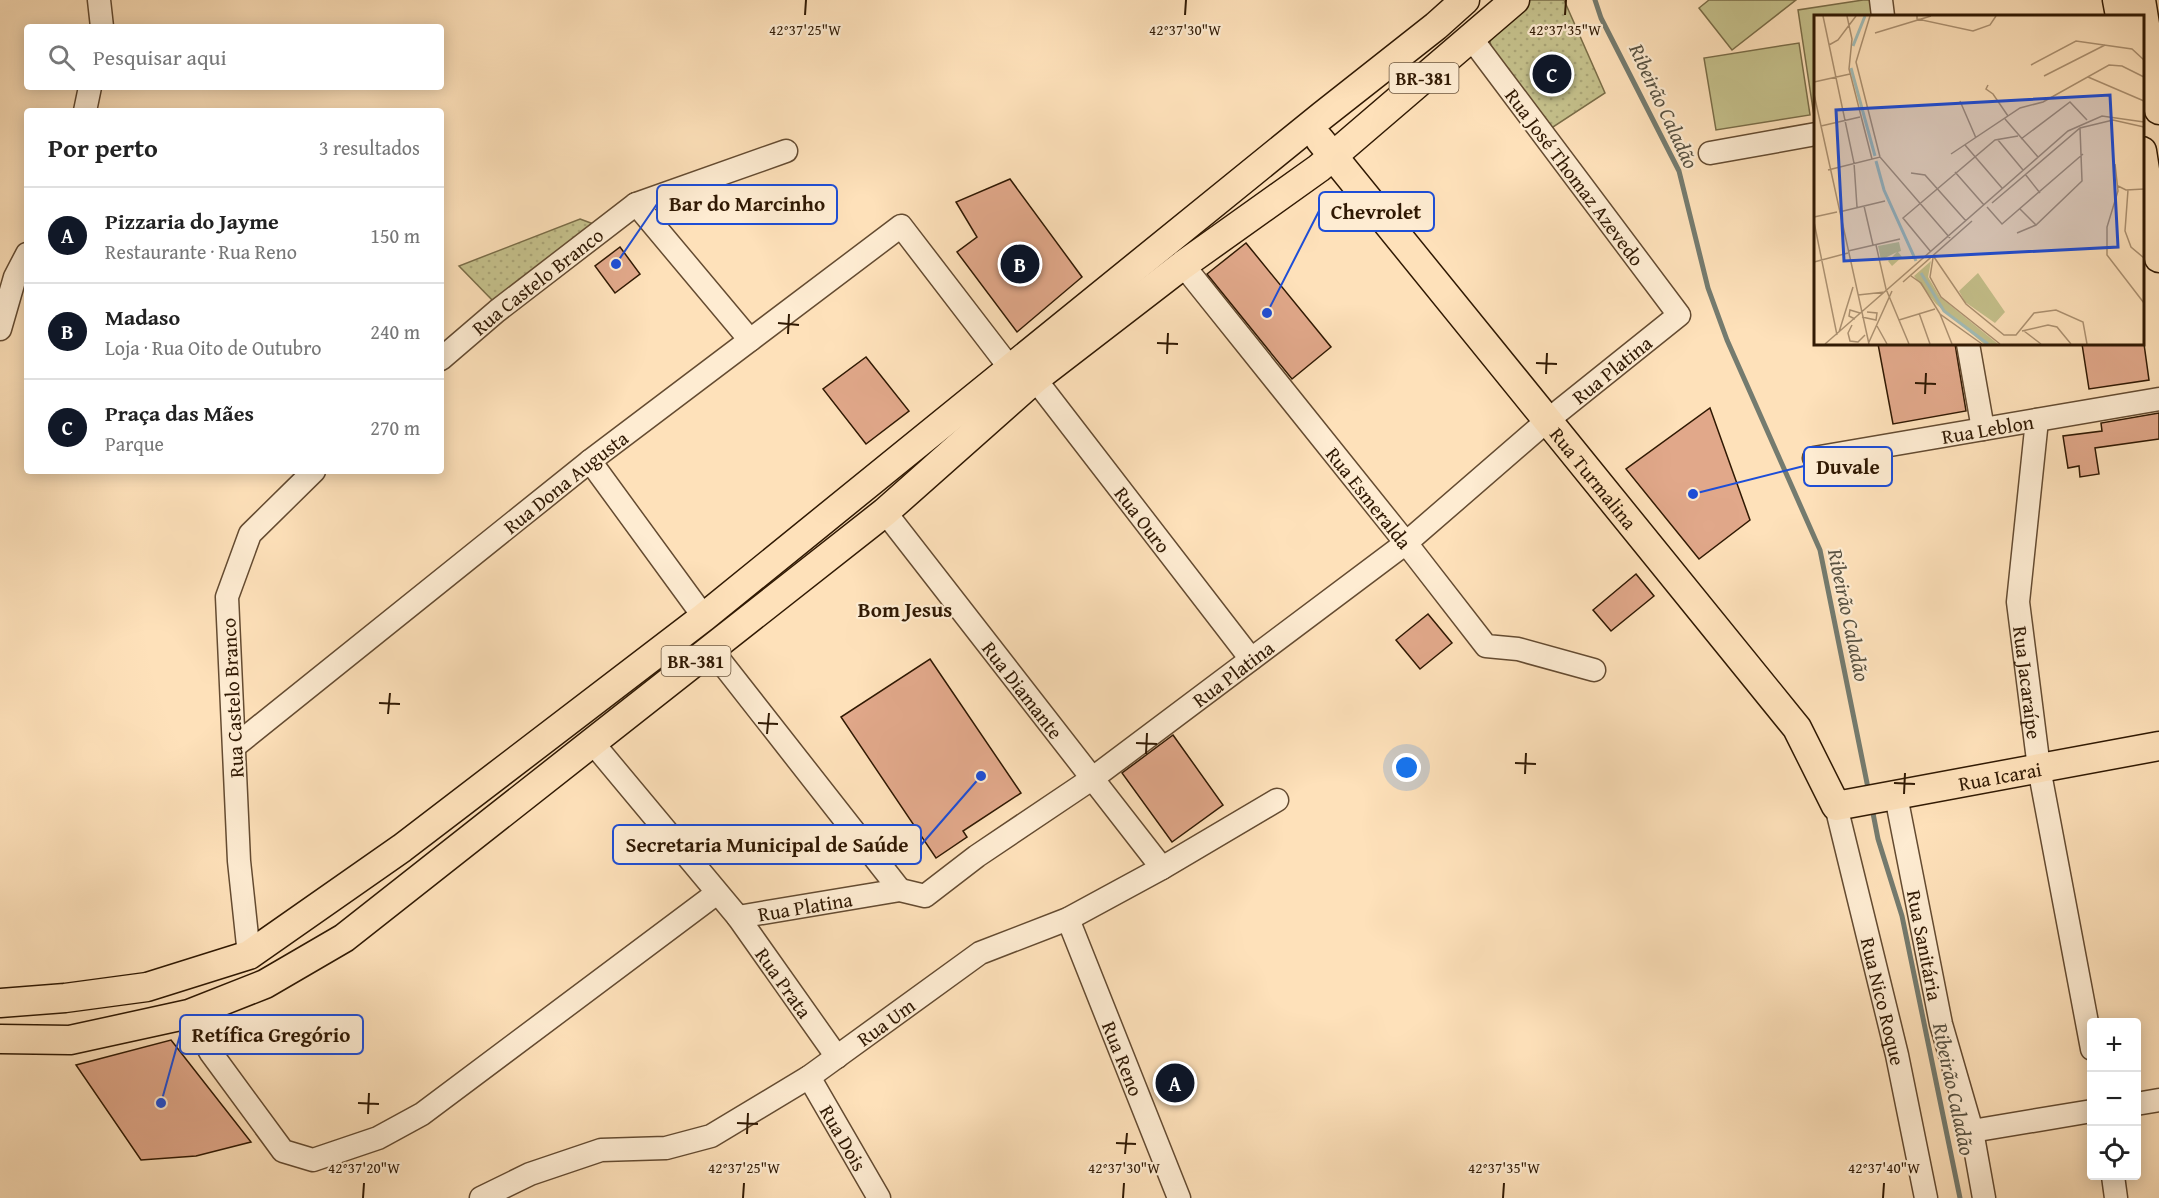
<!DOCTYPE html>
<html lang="pt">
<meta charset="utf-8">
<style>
:root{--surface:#fff;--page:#f2f2f2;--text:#222;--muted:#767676;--line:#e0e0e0;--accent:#111827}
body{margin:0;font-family:"Gentium Book Plus",serif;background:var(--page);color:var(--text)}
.controls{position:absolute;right:18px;bottom:18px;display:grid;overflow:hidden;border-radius:6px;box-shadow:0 3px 15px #0003}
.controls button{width:54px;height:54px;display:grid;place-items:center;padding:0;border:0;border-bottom:2px solid var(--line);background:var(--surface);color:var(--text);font:30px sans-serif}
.you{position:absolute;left:1407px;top:768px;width:21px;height:21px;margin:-15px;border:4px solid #fff;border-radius:50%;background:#1a73e8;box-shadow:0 0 0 9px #1a73e833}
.badge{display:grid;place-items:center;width:39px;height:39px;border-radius:50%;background:var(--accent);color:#fff;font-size:20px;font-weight:700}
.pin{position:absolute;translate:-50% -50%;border:3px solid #fff;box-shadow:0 2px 6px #0006}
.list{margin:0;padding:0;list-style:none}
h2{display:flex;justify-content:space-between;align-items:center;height:78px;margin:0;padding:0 24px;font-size:26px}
h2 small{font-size:20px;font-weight:400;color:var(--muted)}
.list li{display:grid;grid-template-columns:39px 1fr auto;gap:18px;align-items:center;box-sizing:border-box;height:96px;padding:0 24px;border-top:2px solid var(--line)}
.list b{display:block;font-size:22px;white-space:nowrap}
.list p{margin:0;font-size:20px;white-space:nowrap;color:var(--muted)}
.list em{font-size:20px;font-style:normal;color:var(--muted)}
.icon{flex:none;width:33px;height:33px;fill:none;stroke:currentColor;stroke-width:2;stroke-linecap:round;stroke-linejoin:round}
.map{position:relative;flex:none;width:2159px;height:1198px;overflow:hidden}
.search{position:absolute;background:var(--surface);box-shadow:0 3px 15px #0003;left:24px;top:24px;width:420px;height:66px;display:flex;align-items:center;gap:15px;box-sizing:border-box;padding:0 21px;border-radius:6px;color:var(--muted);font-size:22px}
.panel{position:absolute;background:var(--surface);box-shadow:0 3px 15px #0003;left:24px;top:108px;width:420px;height:366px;border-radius:6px}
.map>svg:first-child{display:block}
.grass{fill:#c5c18c;stroke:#7a6d48;stroke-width:1.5}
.park{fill:url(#park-dots);stroke:#7a6d48;stroke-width:1.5}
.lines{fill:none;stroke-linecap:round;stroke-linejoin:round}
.stream{stroke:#747b6f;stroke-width:5}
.building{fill:#e1a88a;stroke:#301903;stroke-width:1.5}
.minor-casing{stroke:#644b31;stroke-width:25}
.major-casing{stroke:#301903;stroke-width:31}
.minor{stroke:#feecd2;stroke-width:22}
.major{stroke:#fee1ba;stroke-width:28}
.ticks{fill:none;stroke:#301903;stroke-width:2}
.labels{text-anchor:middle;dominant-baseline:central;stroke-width:4.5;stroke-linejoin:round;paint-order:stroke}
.shield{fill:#feecd2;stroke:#6e5841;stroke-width:1.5}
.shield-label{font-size:18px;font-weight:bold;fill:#301903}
.street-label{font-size:20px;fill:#301903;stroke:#feecd2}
.water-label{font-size:21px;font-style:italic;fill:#585242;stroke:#feecd2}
.neighbourhood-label{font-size:21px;font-weight:bold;fill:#301903;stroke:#feecd2}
.inset-river{fill:none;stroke:#a2bcb7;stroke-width:3}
.inset-road{fill:none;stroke:#ac9171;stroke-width:1.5}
.view{fill:#1d4ed8;fill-opacity:0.15;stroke:#1d4ed8;stroke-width:3}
.inset-edge{fill:none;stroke:#301903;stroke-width:3}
.ticks-label{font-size:15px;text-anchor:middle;fill:#301903;stroke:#feecd2;stroke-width:4.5;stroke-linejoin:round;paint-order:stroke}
.leader{fill:none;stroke:#1d4ed8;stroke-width:2}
.callout-dot{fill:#1d4ed8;stroke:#feecd2;stroke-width:2}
.callout{fill:#feecd2;stroke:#1d4ed8;stroke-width:2}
.callout-label{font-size:21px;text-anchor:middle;font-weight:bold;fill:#301903}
</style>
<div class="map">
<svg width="2159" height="1198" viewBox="0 0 2159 1198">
<defs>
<pattern id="park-dots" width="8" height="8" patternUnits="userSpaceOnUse" patternTransform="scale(1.5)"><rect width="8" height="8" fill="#c5c18c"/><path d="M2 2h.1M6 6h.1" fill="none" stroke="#aaa577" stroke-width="1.8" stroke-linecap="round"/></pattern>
</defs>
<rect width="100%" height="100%" fill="#fee1ba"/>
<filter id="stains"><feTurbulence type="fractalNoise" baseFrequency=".00333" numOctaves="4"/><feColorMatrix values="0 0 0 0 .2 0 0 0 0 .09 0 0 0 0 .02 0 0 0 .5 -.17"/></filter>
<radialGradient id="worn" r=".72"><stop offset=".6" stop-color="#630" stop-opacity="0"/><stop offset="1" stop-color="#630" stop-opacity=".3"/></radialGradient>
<g class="grass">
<polygon points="1709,0 1796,0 1732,50 1699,8"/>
<polygon points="1863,0 1871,0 1873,16 1816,16 1814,116 1798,10"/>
<polygon points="1799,43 1810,115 1716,130 1704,58"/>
</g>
<g class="park">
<polygon points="1526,0 1564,0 1605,93 1550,129 1494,56 1490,42 1492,33"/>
<polygon points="580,219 599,226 495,303 459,266"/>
</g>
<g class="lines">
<g class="stream">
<polyline points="1595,0 1601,18 1679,171 1708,288 1727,340 1820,550 1869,793"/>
<polyline points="1872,808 1878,839 1902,916 1960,1198"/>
</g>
</g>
<g class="building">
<polygon points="1010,179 1082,277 1017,332 957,252 977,237 956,202"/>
<polygon points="1246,243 1331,347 1292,379 1207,274"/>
<polygon points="620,247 640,274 615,293 595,266"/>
<polygon points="1878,344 1955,344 1966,411 1893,424"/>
<polygon points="2082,344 2144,344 2149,380 2089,389"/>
<polygon points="866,357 909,411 866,444 823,389"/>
<polygon points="1710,408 1750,520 1699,559 1626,469"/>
<polygon points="2159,413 2159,439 2095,448 2099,474 2080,477 2079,466 2068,468 2063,436 2102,431 2101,423"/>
<polygon points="1636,574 1654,596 1611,631 1593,610"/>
<polygon points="1428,614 1452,643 1420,669 1396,640"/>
<polygon points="930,659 1021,793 963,831 967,837 936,858 841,717"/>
<polygon points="1173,735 1223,805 1172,842 1122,773"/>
<polygon points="171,1040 251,1142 196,1156 141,1160 76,1065"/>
</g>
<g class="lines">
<defs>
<g id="minor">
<polyline points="99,0 102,27"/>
<polyline points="1881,0 1883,16"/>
<polyline points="85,111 90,87"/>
<polyline points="1710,153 1816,134"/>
<polyline points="636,204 750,340"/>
<path id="s1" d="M1183,265L1406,543L1486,646L1518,649L1594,670"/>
<polyline points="0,329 15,277 27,254"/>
<polyline points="1968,344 1983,429"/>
<path id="s2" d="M441,359L497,311L636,204L786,151"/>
<path id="s3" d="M1035,379L1251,659"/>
<path id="s4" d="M2037,420L2018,602L2039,768L2092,1049"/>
<path id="s5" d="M1814,458L2159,399"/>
<polyline points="590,461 704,617"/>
<path id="s6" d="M885,512L1162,868"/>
<polyline points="711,649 900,890"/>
<path id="s7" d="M592,742L738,917L837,1057"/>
<path id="s8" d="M235,746L590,461L901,226L1010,368"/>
<path id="s9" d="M1896,796L1941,1024L1972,1131L1984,1198"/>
<path id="s10" d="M1836,806L1897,1055L1926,1198"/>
<path id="s11" d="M738,917L900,890L925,896L977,856L1093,778L1406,543L1548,420L1679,315L1471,38"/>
<path id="s12" d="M1068,919L1179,1198"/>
<polyline points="249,955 239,861 227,597 250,534 314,471"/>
<polyline points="189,1014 211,1053 283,1151 313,1160 378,1138 422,1114 717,893"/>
<path id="s13" d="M809,1077L879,1198"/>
<polyline points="2136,1104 2159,1100"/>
<polyline points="1972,1131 2092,1111"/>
<polyline points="2113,1176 2116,1198"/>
<path id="s14" d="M481,1198L530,1174L601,1150L666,1148L711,1136L809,1077L980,953L1068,919L1162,868L1277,800"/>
</g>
<g id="major">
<polyline points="2117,0 2120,16"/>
<polyline points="2141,0 2159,110"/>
<path id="s15" d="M1320,140L1797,728L1836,806L2159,746"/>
<polyline points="2142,151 2159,258"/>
<polyline points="0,1003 65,998 147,987 249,955 402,848 704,617 1323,115 1436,26 1465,0"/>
<polyline points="0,1039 70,1040 189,1014 265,984 344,938 885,512 1035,379 1183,265 1319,168 1515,0"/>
</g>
</defs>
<use href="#minor" class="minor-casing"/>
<use href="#major" class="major-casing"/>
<use href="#minor" class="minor"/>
<use href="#major" class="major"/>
</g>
<path class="ticks" d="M805,15L806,0M1185,15L1186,0M1565,15L1566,0M778,323L799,325M788,334L789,314M1157,343L1178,344M1167,354L1168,333M1536,363L1557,364M1546,374L1547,353M1915,383L1936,384M1925,394L1926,373M379,703L400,704M388,714L390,693M758,723L778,724M767,734L769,713M1136,743L1157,744M1146,754L1147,733M1515,763L1536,764M1525,774L1526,753M1894,783L1915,784M1904,794L1905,773M358,1103L379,1104M368,1114L369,1093M737,1123L758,1124M747,1134L748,1113M1116,1143L1136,1144M1125,1154L1127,1133M363,1198L364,1183M743,1198L744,1183M1123,1198L1124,1183M1503,1198L1504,1183M1883,1198L1884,1183"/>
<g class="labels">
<g class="shield">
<rect x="1389.5" y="63" width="69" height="30" rx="4.5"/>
<rect x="661.5" y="646" width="69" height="30" rx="4.5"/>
</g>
<g class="shield-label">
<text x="1424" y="78">BR-381</text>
<text x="696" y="661">BR-381</text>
</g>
<g class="street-label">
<text transform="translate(1575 177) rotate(53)">Rua José Thomaz Azevedo</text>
<text stroke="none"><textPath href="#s2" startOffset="124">Rua Castelo Branco</textPath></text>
<text stroke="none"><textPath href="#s11" startOffset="1056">Rua Platina</textPath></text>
<text stroke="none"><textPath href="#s5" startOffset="176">Rua Leblon</textPath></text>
<text stroke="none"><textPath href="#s15" startOffset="435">Rua Turmalina</textPath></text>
<text stroke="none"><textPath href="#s8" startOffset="423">Rua Dona Augusta</textPath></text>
<text stroke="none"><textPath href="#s1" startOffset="298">Rua Esmeralda</textPath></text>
<text stroke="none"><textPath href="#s3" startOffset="177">Rua Ouro</textPath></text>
<text stroke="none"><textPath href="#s11" startOffset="570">Rua Platina</textPath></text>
<text stroke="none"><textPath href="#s4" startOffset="264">Rua Jacaraípe</textPath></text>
<text stroke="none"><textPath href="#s6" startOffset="225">Rua Diamante</textPath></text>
<text transform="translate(232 698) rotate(-93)">Rua Castelo Branco</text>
<text stroke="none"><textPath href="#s15" startOffset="1011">Rua Icarai</textPath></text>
<text stroke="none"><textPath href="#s11" startOffset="68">Rua Platina</textPath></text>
<text stroke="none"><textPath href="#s9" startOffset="152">Rua Sanitária</textPath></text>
<text stroke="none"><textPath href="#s7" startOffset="308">Rua Prata</textPath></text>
<text stroke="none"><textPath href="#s10" startOffset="201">Rua Nico Roque</textPath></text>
<text stroke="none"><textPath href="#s14" startOffset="450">Rua Um</textPath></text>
<text stroke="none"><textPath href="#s12" startOffset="150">Rua Reno</textPath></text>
<text stroke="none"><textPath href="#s13" startOffset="70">Rua Dois</textPath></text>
</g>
<g class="water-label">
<text transform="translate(1664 106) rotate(65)">Ribeirão Caladão</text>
<text transform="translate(1849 615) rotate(78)">Ribeirão Caladão</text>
<text transform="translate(1954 1089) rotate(78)">Ribeirão Caladão</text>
</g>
<g class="neighbourhood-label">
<text x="905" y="609">Bom Jesus</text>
</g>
</g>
<g transform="translate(1814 15)">
<rect width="330" height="330" fill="#fee1ba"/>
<path d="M85,227L87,236L84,237L88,242L78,251L74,246L83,237L67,245L64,231Z" fill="#c5c18c"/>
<path d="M117,246L114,262L126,282L184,329H170L122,289L100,261ZM164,258L191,297L181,308L151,287L145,276Z" fill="#c5c18c"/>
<path class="inset-river" d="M39,31L51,1M37,53L61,141M62,146L70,175L102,246M107,258L130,296L174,329"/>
<path class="inset-road" d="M9,1L40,148L43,192M33,1L38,24L35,54L58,144M56,1L42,47L66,142M103,1V4L159,16L176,10L182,1M61,18L117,1M15,30L24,25L42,1M217,50L262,26L318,34L330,45M230,61L291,30M274,62L330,86M0,67L36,59M174,70L172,74L179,79L194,101M0,79L55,329M146,86L162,123M191,104L224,142M7,111L46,102M207,124L256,87L273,105M184,125L209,155M151,130L188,173M137,139L206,93L229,87L295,50L308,51L330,62M301,149L304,176L293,212V240L330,288M14,155L66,142L136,223M141,157L170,190M97,158L111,160L152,206M211,159L226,178M304,171L312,175L330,174M314,175L311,216L317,232L330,243M178,188L266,113L299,105L330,112M50,191L59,230M173,192L188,209L269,139M206,194L222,210M25,197L71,186M0,202L23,197M0,207L23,320M203,218L222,210L268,166L266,113M62,230L72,274L95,329M34,236L86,224M117,237L89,203L181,125L204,121M120,242L152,289L190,320H202L220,298L242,295L269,307L273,329M119,243L116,262L127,282L186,329M0,247L34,238M97,261L107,268L126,299L168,329M89,267L158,206M44,280L71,277M105,298L116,329M126,299L138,329M48,302L62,305L63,298L53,297M41,304L35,301L36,295L46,298M85,305L121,294M38,310L34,318L36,326L44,327L51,320M63,311L73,329M208,316L234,310L243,312L257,329M210,316L227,329M25,317L39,272M55,327L78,276M11,329L254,116L288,101L330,107"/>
<path class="view" d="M296,80L304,232L30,246L22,95Z"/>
<rect width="330" height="330" class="inset-edge"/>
</g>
<g class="ticks-label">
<text x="805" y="35">42°37'25"W</text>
<text x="1185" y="35">42°37'30"W</text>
<text x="1565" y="35">42°37'35"W</text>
<text x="364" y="1173">42°37'20"W</text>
<text x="744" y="1173">42°37'25"W</text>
<text x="1124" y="1173">42°37'30"W</text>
<text x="1504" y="1173">42°37'35"W</text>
<text x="1884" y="1173">42°37'40"W</text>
</g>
<path class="leader" d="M616 264L657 204M1267 313L1319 211M1693 494L1804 466M981 776L921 845M161 1103L180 1035"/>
<g class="callout-dot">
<circle cx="616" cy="264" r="6"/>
<circle cx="1267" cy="313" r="6"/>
<circle cx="1693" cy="494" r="6"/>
<circle cx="981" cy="776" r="6"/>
<circle cx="161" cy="1103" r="6"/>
</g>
<g class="callout">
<rect x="657" y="185" width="180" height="39" rx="6"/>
<rect x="1319" y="192" width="115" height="39" rx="6"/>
<rect x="1804" y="447" width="88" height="39" rx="6"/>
<rect x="613" y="825" width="308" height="39" rx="6"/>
<rect x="180" y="1015" width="183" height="39" rx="6"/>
</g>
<g class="callout-label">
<text x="747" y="211">Bar do Marcinho</text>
<text x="1376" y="219">Chevrolet</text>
<text x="1848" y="474">Duvale</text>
<text x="767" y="852">Secretaria Municipal de Saúde</text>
<text x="271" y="1042">Retífica Gregório</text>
</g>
<rect width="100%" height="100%" filter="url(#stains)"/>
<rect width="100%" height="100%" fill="url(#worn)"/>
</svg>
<div class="controls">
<button>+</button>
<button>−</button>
<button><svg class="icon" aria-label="locate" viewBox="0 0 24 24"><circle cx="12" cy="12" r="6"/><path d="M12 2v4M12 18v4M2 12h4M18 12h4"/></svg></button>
</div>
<div class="you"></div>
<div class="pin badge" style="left:1175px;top:1083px">A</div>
<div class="pin badge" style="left:1020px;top:264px">B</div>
<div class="pin badge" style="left:1552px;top:74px">C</div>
<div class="search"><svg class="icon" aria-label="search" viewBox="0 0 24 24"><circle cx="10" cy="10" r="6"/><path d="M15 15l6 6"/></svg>Pesquisar aqui</div>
<section class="panel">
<h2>Por perto<small>3 resultados</small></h2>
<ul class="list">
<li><span class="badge">A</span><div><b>Pizzaria do Jayme</b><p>Restaurante · Rua Reno</p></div><em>150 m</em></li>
<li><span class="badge">B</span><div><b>Madaso</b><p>Loja · Rua Oito de Outubro</p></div><em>240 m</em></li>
<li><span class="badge">C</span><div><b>Praça das Mães</b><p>Parque</p></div><em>270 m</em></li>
</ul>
</section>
</div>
